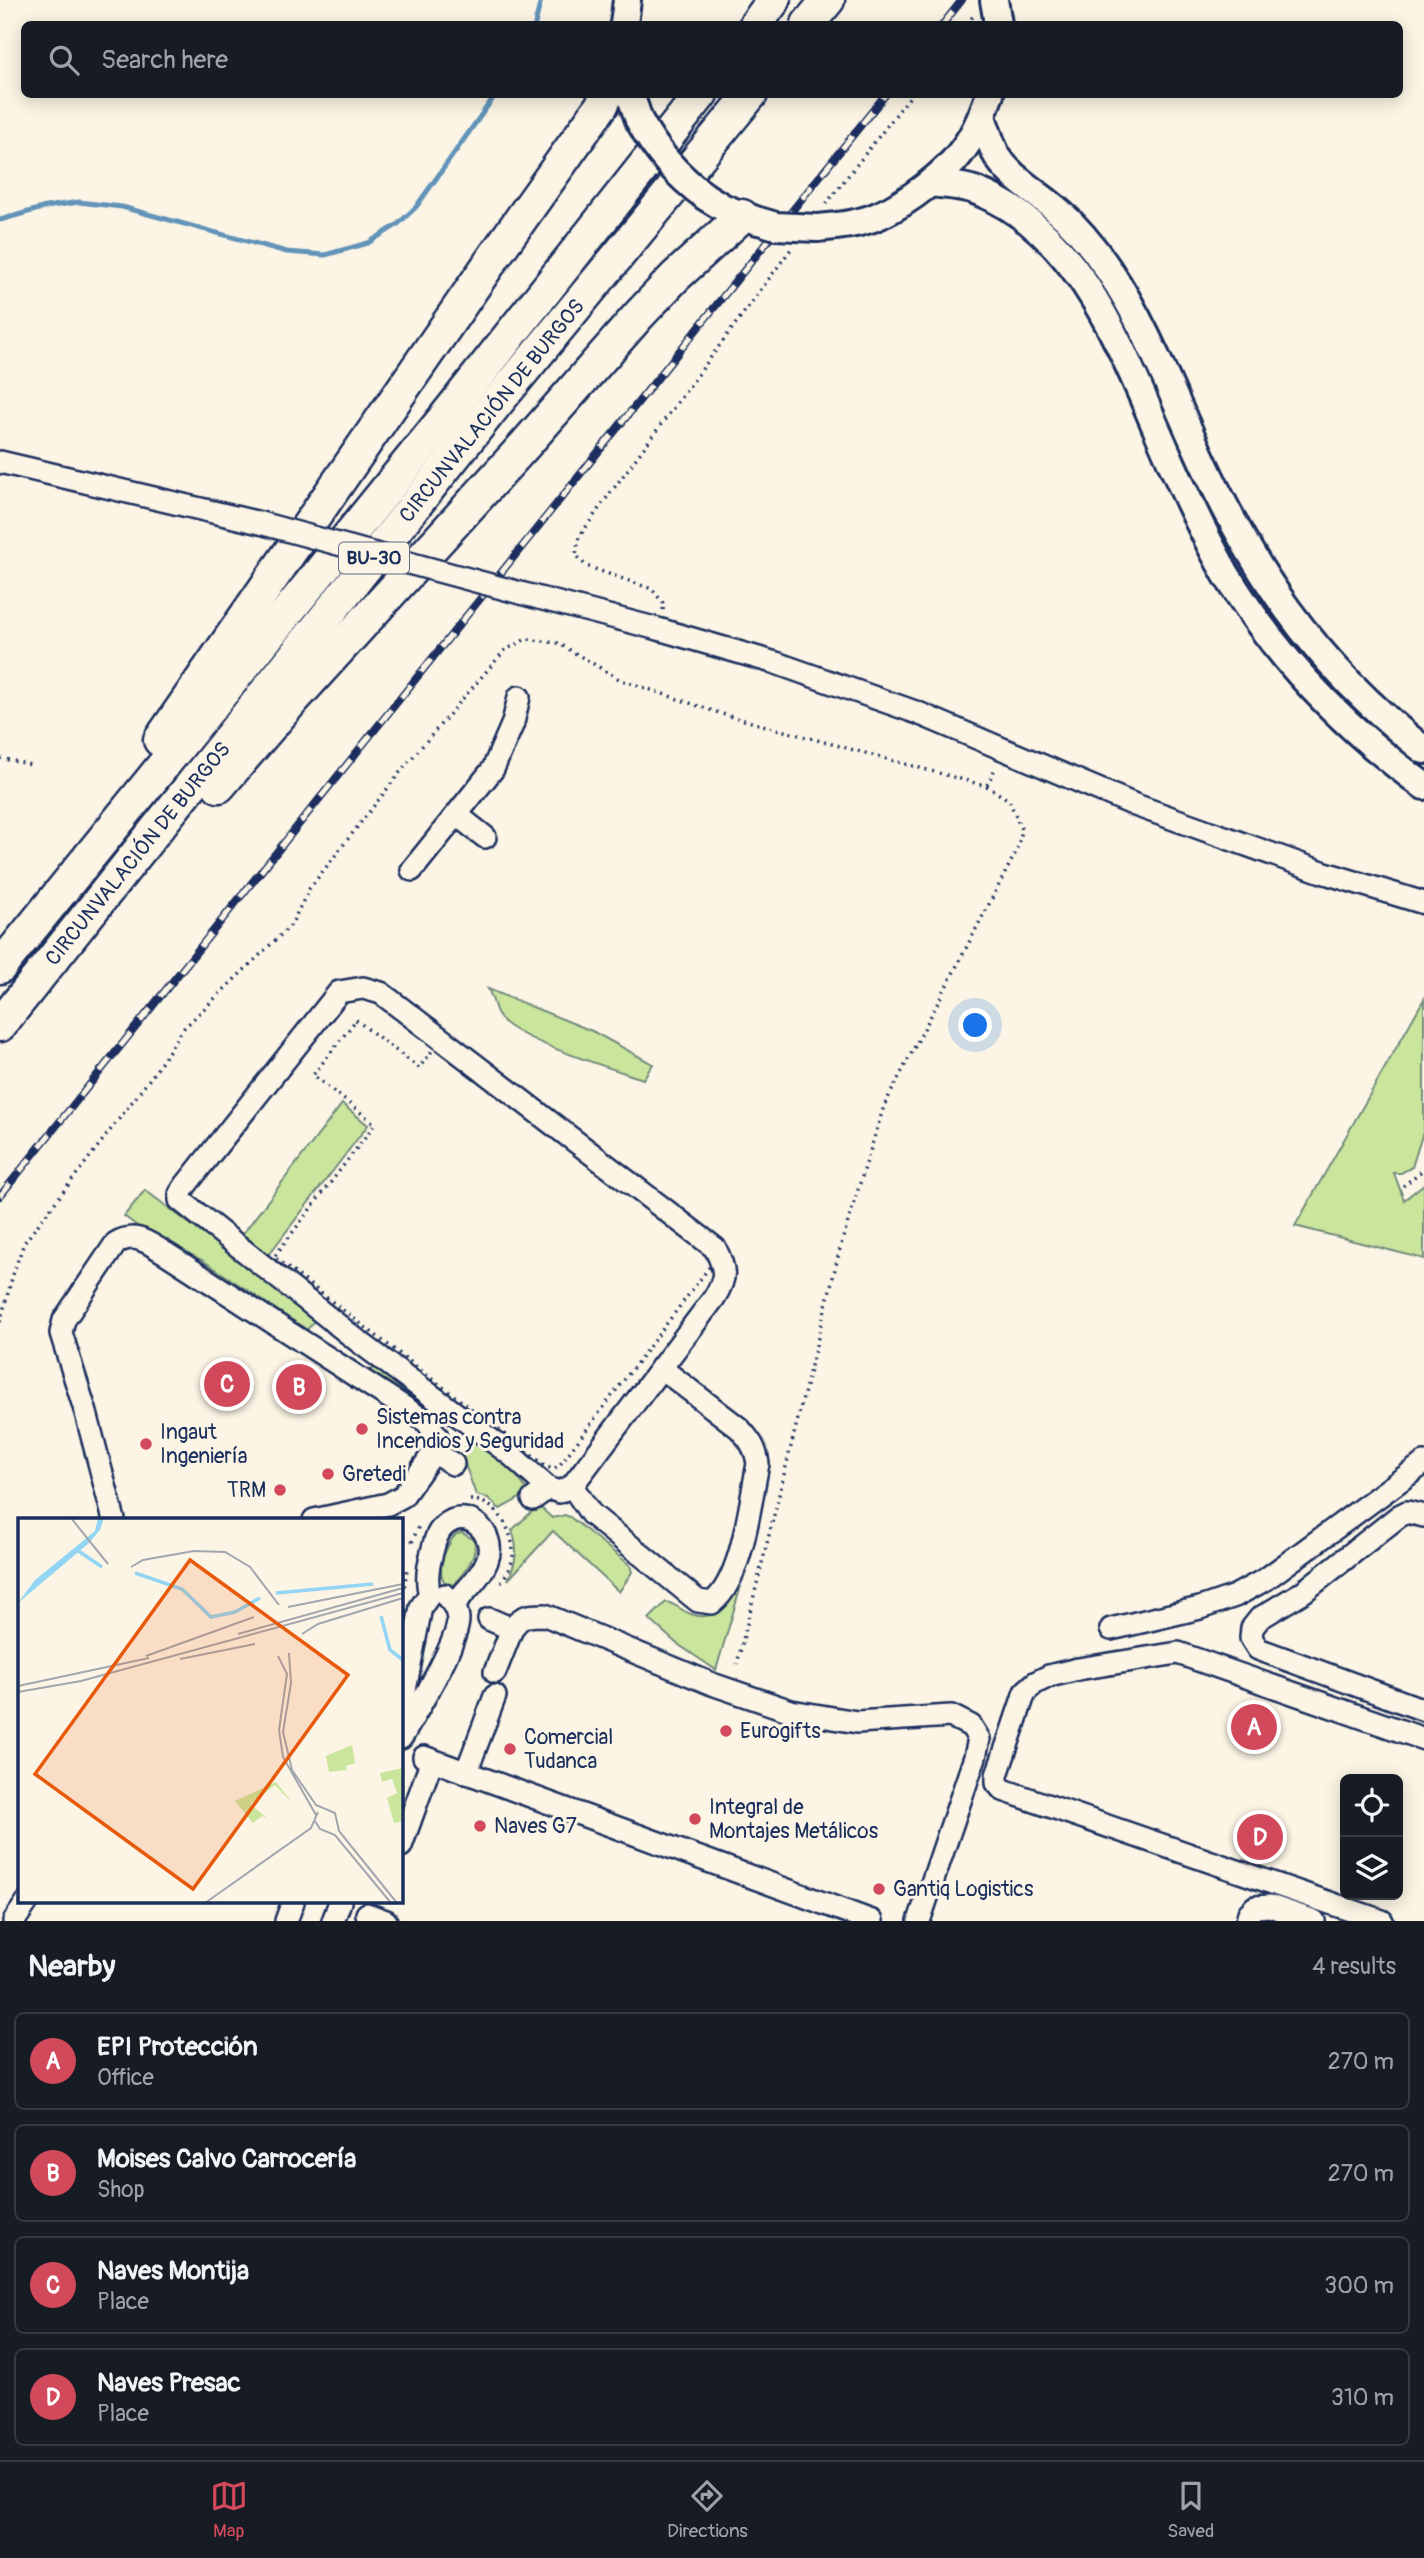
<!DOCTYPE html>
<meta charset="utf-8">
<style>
:root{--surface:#171b24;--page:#242831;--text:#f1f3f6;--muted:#9ea1a6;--line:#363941;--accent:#d1495b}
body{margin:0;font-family:Pangolin,sans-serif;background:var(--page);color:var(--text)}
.controls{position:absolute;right:21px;bottom:21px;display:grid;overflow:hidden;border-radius:10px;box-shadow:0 4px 18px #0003}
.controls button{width:63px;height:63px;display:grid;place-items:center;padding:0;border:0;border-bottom:2px solid var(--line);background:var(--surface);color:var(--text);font:35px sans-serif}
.you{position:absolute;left:976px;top:1026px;width:24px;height:24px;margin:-18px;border:5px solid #fff;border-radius:50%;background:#1a73e8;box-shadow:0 0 0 10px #1a73e833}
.badge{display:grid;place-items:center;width:46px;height:46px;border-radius:50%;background:var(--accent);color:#fff;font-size:23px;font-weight:700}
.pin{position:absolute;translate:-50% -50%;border:4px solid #fff;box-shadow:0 2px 7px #0006}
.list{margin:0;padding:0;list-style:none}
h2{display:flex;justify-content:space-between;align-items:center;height:91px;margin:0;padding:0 28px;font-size:30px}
h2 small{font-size:23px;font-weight:400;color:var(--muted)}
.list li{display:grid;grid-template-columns:46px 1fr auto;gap:21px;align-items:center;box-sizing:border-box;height:98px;margin:0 14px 14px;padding:0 14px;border:2px solid var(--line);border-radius:10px}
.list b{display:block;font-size:26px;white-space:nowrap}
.list p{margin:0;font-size:23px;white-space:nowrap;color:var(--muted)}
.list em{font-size:23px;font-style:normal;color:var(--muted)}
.icon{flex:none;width:38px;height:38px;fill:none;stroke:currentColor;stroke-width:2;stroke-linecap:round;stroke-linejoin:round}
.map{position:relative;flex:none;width:1424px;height:1921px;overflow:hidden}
.search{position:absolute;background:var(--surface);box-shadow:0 4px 18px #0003;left:21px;right:21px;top:21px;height:77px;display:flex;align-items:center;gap:18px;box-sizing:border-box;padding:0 24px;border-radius:10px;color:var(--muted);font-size:26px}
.sheet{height:539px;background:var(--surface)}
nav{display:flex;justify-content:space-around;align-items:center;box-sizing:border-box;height:98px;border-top:2px solid var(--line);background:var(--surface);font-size:19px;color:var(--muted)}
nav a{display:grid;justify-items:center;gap:4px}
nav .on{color:var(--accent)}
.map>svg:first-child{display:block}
.green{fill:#cae59c;stroke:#728a7d;stroke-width:2}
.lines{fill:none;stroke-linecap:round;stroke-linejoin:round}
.stream{stroke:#6293b8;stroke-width:5}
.minor-casing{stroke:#1b2f5e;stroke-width:26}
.major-casing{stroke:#1b2f5e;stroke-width:32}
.highway-casing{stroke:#1b2f5e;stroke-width:37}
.path{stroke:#1b2f5e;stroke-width:3.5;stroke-dasharray:2 5;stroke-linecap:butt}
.minor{stroke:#fcf5e5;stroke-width:21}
.major{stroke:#fcf5e5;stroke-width:26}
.highway{stroke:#fcf5e5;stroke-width:32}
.rail-casing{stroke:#1b2f5e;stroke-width:8}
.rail{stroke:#fcf5e5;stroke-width:5;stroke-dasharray:16;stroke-linecap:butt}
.minor-bridge-casing{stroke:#1b2f5e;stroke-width:26;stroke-linecap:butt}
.major-bridge-casing{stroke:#1b2f5e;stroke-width:32;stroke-linecap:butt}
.minor-bridge{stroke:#fcf5e5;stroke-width:21}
.major-bridge{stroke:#fcf5e5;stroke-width:26}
.poi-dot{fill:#d1495b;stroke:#fcf5e5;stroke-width:2.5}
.labels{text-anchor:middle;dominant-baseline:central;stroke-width:6;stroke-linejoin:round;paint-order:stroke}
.shield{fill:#fcf5e5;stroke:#5e6a86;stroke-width:2}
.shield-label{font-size:19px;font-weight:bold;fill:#1b2f5e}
.street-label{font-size:21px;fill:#1b2f5e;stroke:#fcf5e5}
.poi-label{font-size:21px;fill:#1b2f5e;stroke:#fcf5e5;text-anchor:start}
.inset-river{fill:none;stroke:#92d5f4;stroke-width:3.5}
.inset-road{fill:none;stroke:#a2a6af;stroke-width:2}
.view{fill:#e8590c;fill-opacity:0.15;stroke:#e8590c;stroke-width:3.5}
.inset-edge{fill:none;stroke:#1b2f5e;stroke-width:3.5}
</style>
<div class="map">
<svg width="1424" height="1921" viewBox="0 0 1424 1921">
<rect width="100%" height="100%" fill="#fcf5e5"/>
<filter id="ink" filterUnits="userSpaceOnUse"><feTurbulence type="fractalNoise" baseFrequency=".0143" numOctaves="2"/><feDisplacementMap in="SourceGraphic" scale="14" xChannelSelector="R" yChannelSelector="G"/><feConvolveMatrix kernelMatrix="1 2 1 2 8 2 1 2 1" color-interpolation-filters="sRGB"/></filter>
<g filter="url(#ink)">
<g class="green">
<path d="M488,989L592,1031L653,1064L643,1079C613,1069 517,1040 501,1019C494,1011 494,999 488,989Z"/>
<polygon points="1424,999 1424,1129 1412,1167 1401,1173 1394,1173 1404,1200 1424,1184 1424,1259 1295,1226"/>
<polygon points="342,1104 368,1125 266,1258 241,1236"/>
<polygon points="145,1190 308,1313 314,1321 307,1330 202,1260 145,1232 124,1216"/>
<polygon points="375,1368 381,1370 497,1453 511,1468 529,1493 500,1509 488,1498 476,1495 461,1453 473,1436 369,1370"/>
<path d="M537,1507H540L552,1518L565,1515L570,1517L630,1565L632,1572L619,1592L553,1531L508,1580C516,1562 519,1549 512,1530Z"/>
<path d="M462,1533L474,1540C479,1558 462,1574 452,1587C431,1579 445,1546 456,1534Z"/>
<path d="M741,1586L716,1670L676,1643L649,1619L666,1602C676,1604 682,1611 691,1614C715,1623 730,1603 741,1586Z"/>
</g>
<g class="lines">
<g class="stream">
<polyline points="535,24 541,0"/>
<polyline points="0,220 46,207 79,202 122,207 287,252 325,255 368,243 397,225 416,207 496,94"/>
</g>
<defs>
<g id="minor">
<polyline points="0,462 260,523"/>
<polyline points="539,598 658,629 776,663 918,713 1135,805 1322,872 1424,903"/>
<polyline points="457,815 485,837"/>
<polyline points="412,870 493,769 513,723 519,697"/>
<polyline points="434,1452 453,1464"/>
<path d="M572,1486L591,1514L698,1601L712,1603C743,1579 750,1502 758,1464C756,1448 750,1440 739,1428L661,1368"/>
<path d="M533,1499L548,1488L559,1492L572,1486L714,1298C727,1277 726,1270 715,1248L381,993L363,988L339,992L185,1186L180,1194V1200L358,1341L510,1454L548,1488"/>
<polyline points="1424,1516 1407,1512 1399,1516 1303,1592 1260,1618 1252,1628 1251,1638 1258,1649 1424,1710"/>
<path d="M114,1520L86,1413L61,1333L64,1320L116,1243C136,1231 148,1243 167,1254L427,1422L437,1436L434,1452L403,1496L388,1504L314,1520"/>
<path d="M489,1619L512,1629C520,1615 530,1615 545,1615L712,1684L791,1711L857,1722L951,1716L971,1726L979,1739L975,1757L919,1921"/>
<polyline points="1111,1629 1200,1608 1235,1596 1266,1579 1424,1463"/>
<polyline points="495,1672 512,1629"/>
<path d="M403,1735C416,1712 459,1641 458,1619C457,1608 452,1602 445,1595"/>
<path d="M401,1738V1711L421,1607L430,1594C426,1583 428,1568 431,1556C434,1546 435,1534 444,1526C467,1505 498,1534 487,1561C481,1577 465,1591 454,1604"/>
<polyline points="424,1757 872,1921"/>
<polyline points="466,1773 495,1696"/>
<polyline points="401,1846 432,1760"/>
<polyline points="367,1914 386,1921"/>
<polyline points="14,1921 27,1902"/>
<polyline points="286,1921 293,1902"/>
<polyline points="333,1921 340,1902"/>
<polyline points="1247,1921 1249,1913 1255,1907 1270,1906 1314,1921"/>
<polyline points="1382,1921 1003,1790 997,1783 997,1775 1025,1692 1035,1683 1049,1676 1078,1669 1178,1653 1424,1739"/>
</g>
<g id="major">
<polyline points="994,0 998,24"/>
<polyline points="624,24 627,0"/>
<polyline points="630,94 639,120"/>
<path d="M982,117C986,128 990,141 995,152C1007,176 1036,192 1056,209C1076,226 1094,248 1108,269C1144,322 1167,382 1193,440C1250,568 1312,662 1424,750"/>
<path d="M930,183C945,185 963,185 977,191C1076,230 1118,340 1157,430C1178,479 1200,528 1226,574C1276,657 1346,729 1424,786"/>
<polyline points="706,197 724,208 758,221"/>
<path d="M817,228C838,226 861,224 880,215C907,203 948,172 964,148C976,132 983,113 990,94"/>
</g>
<g id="highway">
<polyline points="756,24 774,0"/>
<polyline points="808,24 828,0"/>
<polyline points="160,740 496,254 602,105 607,94"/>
<polyline points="219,786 292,701 524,446 639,315 675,277 742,216"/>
<polyline points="0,967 446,416 701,94"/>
<polyline points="0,1025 495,405 751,94"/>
</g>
</defs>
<use href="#minor" class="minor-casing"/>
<use href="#major" class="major-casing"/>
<use href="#highway" class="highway-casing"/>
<g class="path">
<polyline points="967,24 974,15"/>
<polyline points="826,204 912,94"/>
<polyline points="663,610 664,604 652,589 586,566 576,555 579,537 600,507 791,249"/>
<polyline points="0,758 31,765"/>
<polyline points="987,785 996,767"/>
<polygon points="356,1020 419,1068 435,1047 709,1256 711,1265 559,1466 553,1469 547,1467 274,1257 375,1124 313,1075"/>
<polyline points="1403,1186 1424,1169"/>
<polyline points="0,1322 14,1271 24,1243 155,1072 184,1028 291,925 309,889 405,766 504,651 526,639 558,643 619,679 722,714 986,786 1009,800 1022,831 1015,854 884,1106 842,1241 737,1664"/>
<path d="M470,1500C496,1499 514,1531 513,1555C512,1566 506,1576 499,1584"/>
<polyline points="412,1542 420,1523"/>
<polyline points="402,1600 407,1570"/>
</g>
<use href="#minor" class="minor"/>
<use href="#major" class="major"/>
<use href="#highway" class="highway"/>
<defs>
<g id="rail">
<polyline points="943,24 962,0"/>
<polyline points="0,1196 886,94"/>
</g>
</defs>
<use href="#rail" class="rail-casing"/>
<use href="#rail" class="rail"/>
<defs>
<polyline id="minor-bridge" points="260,523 539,598"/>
<g id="major-bridge">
<path d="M639,120C656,152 677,176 706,197"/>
<polyline points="759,221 776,226 817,228"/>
</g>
</defs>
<use href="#minor-bridge" class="minor-bridge-casing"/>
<use href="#major-bridge" class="major-bridge-casing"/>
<use href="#minor-bridge" class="minor-bridge"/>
<use href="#major-bridge" class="major-bridge"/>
</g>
</g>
<g class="poi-dot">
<circle cx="362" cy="1429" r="7"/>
<circle cx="146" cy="1444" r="7"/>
<circle cx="328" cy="1474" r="7"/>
<circle cx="280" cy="1490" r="7"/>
<circle cx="726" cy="1731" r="7"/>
<circle cx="510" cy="1749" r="7"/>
<circle cx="695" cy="1819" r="7"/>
<circle cx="480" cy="1826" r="7"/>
<circle cx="879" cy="1889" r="7"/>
</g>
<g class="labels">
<rect class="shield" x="339" y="542.5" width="70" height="31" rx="5"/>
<g class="shield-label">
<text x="374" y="558">BU-30</text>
</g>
<g class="street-label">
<text transform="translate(492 411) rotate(-51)">CIRCUNVALACIÓN DE BURGOS</text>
<text transform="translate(138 854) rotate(-51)">CIRCUNVALACIÓN DE BURGOS</text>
</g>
<g class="poi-label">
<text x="376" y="1417">Sistemas contra<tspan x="376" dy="24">Incendios y Seguridad</tspan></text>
<text x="160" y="1432">Ingaut<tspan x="160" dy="24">Ingeniería</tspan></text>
<text x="342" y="1474">Gretedi</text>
<text x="266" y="1490" text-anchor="end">TRM</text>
<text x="740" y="1731">Eurogifts</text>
<text x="524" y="1737">Comercial<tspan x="524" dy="24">Tudanca</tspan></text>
<text x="709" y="1807">Integral de<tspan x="709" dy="24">Montajes Metálicos</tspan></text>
<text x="494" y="1826">Naves G7</text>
<text x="893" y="1889">Gantiq Logistics</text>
</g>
</g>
<g transform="translate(18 1518)">
<rect width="385" height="385" fill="#fcf5e5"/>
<path d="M334,227L337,245L328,248L329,252L311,254L308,238ZM385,250V303L376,305L369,280L379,275L374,261L364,264L362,255ZM258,264L275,286L257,267L232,286L250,301L244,298L235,305L217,283Z" fill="#cae59c"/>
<path d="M80,0H86L82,12L71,25L0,85L17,62L77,13Z" fill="#92d5f4"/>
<path class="inset-river" d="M59,32L84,49M117,55L164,71L193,99L217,94L242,80M258,75L355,66M363,98L372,132L385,142"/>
<path class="inset-road" d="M53,0L90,46M113,49L125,42L176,33L207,34L232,49L261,87M270,89L385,66M220,116L385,70M284,116L300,106L385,80M271,135L273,165L265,214L274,252L298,287L317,295L321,313L379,385M128,138L236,99M260,138L269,156L261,212L265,239L298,297M162,141L237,126M0,168L131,140M0,174L63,163L385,75M297,303L302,311L317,317L373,385M187,385L293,310L300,294"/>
<path class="view" d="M172,42L330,157L175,371L17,256Z"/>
<rect width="385" height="385" class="inset-edge"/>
</g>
</svg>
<div class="controls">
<button><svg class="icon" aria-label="locate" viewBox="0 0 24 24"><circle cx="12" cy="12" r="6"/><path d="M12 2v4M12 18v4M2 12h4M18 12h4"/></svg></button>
<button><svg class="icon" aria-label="layers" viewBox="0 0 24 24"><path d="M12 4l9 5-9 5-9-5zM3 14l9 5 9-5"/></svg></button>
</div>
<div class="you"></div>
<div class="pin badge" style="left:1254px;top:1727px">A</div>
<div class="pin badge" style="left:299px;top:1387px">B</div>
<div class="pin badge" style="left:227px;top:1384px">C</div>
<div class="pin badge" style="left:1260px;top:1837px">D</div>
<div class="search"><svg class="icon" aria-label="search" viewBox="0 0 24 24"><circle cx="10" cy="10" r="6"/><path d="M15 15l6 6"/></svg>Search here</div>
</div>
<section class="sheet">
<h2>Nearby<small>4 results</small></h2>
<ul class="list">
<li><span class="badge">A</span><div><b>EPI Protección</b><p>Office</p></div><em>270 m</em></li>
<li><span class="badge">B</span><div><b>Moises Calvo Carrocería</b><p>Shop</p></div><em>270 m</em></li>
<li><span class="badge">C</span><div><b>Naves Montija</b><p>Place</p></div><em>300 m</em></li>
<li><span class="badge">D</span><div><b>Naves Presac</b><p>Place</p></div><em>310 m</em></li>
</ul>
</section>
<nav>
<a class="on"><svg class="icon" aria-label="map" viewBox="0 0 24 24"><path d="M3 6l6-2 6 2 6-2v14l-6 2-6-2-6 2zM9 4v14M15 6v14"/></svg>Map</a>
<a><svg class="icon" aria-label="directions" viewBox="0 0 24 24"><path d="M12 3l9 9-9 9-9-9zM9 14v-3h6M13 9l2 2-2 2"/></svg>Directions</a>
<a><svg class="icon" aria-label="saved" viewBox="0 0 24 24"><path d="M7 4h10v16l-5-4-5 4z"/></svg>Saved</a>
</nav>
